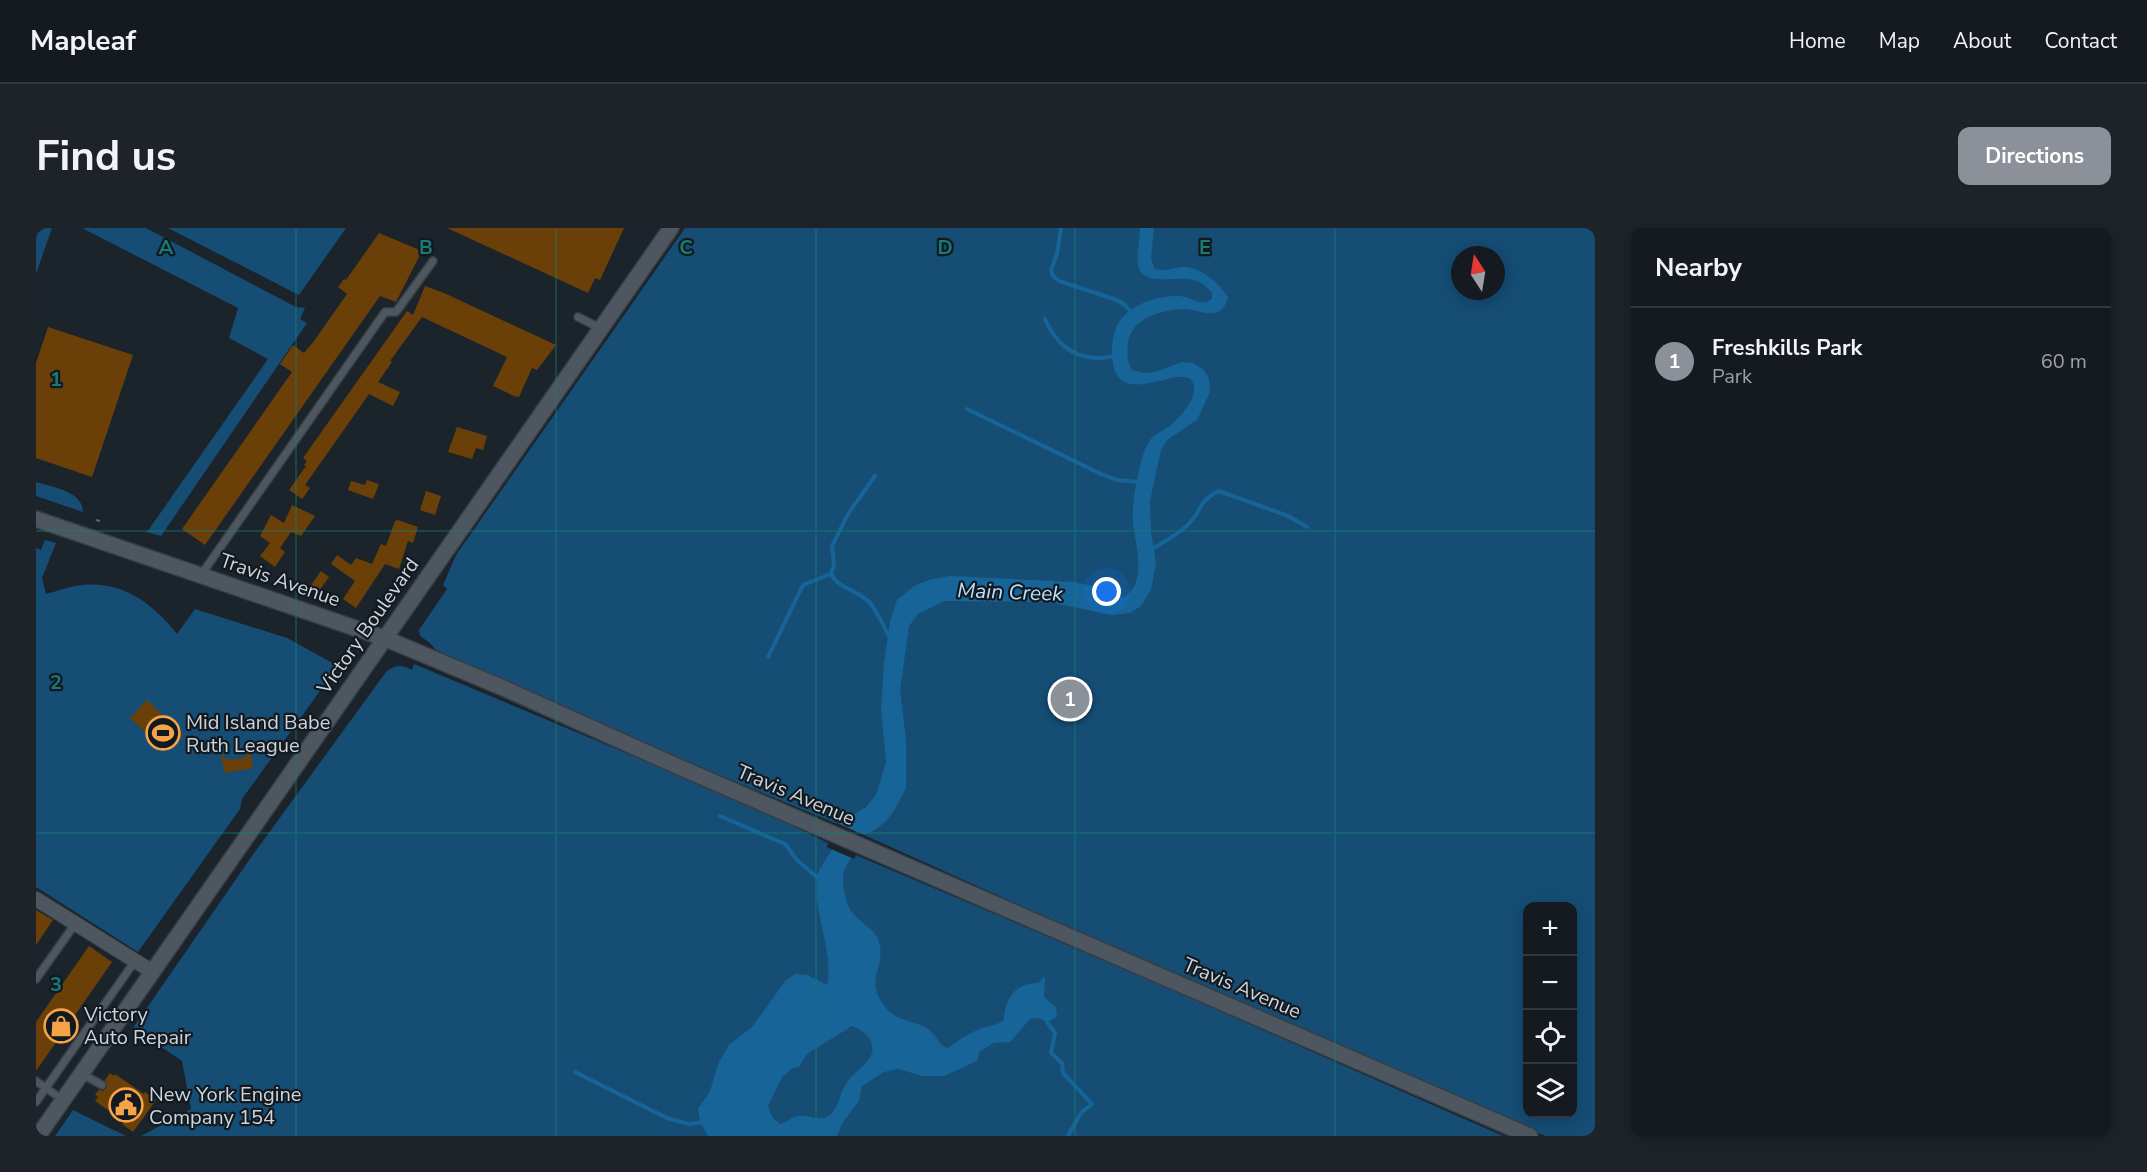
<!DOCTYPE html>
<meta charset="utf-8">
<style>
:root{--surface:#141a20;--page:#1d2329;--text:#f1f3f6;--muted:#9da1a5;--line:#33383e;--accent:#8c9099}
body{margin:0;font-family:"Nunito Sans",sans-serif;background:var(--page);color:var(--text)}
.controls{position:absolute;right:18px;bottom:18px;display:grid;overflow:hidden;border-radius:12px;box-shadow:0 3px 15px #0003}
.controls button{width:54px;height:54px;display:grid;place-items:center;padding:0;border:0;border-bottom:2px solid var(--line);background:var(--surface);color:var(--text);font:30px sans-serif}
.compass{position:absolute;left:1415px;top:18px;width:54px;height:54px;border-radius:50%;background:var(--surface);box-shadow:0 3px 15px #0003;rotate:348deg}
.you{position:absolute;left:1071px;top:364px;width:21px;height:21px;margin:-15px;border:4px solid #fff;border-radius:50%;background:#1a73e8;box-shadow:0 0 0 9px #1a73e833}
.badge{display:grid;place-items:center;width:39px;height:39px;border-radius:50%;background:var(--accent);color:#fff;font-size:20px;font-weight:700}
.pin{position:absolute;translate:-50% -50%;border:3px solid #fff;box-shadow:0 2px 6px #0006}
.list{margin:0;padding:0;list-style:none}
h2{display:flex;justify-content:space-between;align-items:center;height:78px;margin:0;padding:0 24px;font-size:26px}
h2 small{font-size:20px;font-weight:400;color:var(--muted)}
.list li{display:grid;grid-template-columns:39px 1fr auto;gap:18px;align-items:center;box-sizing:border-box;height:108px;padding:0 24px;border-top:2px solid var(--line)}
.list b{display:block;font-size:22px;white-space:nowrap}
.list p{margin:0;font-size:20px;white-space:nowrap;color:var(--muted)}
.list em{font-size:20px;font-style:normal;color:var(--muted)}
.icon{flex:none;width:33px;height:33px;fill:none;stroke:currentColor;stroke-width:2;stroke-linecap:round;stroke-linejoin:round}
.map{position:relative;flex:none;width:1559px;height:908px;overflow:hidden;border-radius:12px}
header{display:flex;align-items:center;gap:36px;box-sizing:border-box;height:84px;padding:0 30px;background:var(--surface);border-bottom:2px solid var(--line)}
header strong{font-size:28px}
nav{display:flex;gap:33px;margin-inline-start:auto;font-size:21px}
.intro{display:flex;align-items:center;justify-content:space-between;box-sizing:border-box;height:144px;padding:0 36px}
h1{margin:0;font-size:42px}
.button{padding:15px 27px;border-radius:12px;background:var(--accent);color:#fff;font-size:21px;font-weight:700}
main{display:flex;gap:36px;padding:0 36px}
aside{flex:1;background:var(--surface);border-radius:12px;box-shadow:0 3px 15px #0003}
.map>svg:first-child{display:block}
.green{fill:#154d75;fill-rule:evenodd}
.water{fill:#176499;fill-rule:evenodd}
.pier{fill:#1b232b}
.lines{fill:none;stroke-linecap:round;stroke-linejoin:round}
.stream{stroke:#176499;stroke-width:4}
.building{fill:#6b4008}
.service-casing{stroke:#363d43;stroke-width:10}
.minor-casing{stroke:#363d43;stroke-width:16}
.tertiary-casing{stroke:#363d43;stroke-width:18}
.secondary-casing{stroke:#363d43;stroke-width:18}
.path{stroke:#62686f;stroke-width:2;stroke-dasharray:4.5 3;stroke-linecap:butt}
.service{stroke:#4e5760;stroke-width:7}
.minor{stroke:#4e5760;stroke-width:14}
.tertiary{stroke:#4e5760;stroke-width:15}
.secondary{stroke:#4e5760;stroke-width:15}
.grid{fill:none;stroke:#197b73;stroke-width:1.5;stroke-opacity:0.55}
.labels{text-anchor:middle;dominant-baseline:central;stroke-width:4.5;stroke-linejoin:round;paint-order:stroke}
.street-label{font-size:20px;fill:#cfd4d9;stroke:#121a21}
.poi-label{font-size:20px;fill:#cfd4d9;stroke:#121a21;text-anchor:start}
.water-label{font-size:21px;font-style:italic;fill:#bcdffe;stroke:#121a21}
.grid-label{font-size:20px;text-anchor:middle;font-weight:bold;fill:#197b73;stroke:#121a21;stroke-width:4.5;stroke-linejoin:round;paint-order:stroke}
</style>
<header>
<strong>Mapleaf</strong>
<nav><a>Home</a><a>Map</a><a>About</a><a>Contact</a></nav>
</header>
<div class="intro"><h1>Find us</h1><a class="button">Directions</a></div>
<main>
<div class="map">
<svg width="1559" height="908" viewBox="0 0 1559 908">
<rect width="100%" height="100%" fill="#1b232b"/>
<g class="green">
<polygon points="0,0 16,0 0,46"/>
<polygon points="46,0 110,0 260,79 269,80 264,91 271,95 125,308 111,304 232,131 193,110 202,80"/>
<polygon points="132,0 310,0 263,67"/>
<path d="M649,0H1559V908H1509L1101,730L828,607L618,520L400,422L394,415L384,408L383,402L411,361L407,357L420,327ZM1424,27H1460V63H1424ZM1492,678H1536V886H1492Z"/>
<path d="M0,254C16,259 47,263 47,284L0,268Z"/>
<path d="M9,312L20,315L6,350L10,366C22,363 34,358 46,357C88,353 117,376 141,406L159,381L251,410L302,438L206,571L204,581L102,724L0,659V320L5,322Z"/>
<path d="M378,436L719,579L792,615L791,619L818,631L820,627L1107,749L1467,908H105L155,881L146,833L97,800L216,628L350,444C359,436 366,437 376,442Z"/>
<polygon points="37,882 90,908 19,908"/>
</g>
<path class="water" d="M1104,0H1118L1115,31L1119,41C1129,44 1137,40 1147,39C1164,38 1185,56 1192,70C1184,96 1164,81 1148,81C1125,82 1095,90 1092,115C1091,126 1091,133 1096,142L1107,145L1119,144L1146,134L1157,135L1168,142L1173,151L1174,164L1161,192L1131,212L1125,222L1114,273L1115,303L1120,335L1115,362L1105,378L1094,385L1076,387L1013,374L908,373L882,386L873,398L864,463L870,511V560L858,583L850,593L840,601L828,607L818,631L815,630C812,635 808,641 807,647C806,656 810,675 815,683C824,696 842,701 844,718C848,742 828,753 850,780C867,800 890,787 905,817L912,820C921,813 930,807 941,802C950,798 960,798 968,792C969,770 979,755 1002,755L1009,748L1008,769L1020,779L1021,789L1011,794L1003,790L994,791L974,814L958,815L944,823L941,833L908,848H887L862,841L848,844L826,858L823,873L807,894L801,908H672L664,894L662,881L674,863L683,834L693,817L716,799L750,752L759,746L771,747L791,757C798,721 777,687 781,651C782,640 790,632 795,623C800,615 801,605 803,596L830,579L840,567L850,534L845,482L848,435L854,394L861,372L878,358L896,351L914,348L1039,354L1060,359L1075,367L1089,369C1111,352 1100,319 1097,296C1096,281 1098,266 1101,251C1104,239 1107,222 1114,212C1121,204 1132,201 1139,193C1147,186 1160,169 1158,158C1153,126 1077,192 1076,125C1076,114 1078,100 1085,91C1097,75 1123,68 1142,68C1156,68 1163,80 1176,71V65C1171,59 1166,54 1158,52C1142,47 1108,60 1102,38C1100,29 1104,10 1104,0ZM816,798C830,803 844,817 832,832C825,841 816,846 810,856C804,864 803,878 796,885C785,896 773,885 761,888C755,890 750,894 744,896L737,890L732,878L746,849L757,840L763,839L771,826Z"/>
<polygon class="pier" points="801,595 828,607 818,631 793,620"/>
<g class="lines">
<g class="stream">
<polyline points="1025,0 1021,26 1015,42 1017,48 1023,53 1081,72 1089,77 1095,84"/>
<path d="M1009,91C1018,113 1035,129 1060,130C1067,131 1073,128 1080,128"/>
<polyline points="931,181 1065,246 1081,252 1103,254"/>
<path d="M839,248L812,286L796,318L798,337L795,346C802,360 821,362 833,374C842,383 848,400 855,412"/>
<path d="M1114,322C1128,314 1147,304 1157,291C1167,277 1165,272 1183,263L1252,288L1271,299"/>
<polyline points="732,429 767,357 795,346"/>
<polyline points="684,588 749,616 760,631 784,652"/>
<polyline points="1011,794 1019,805 1015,825 1026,835 1027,845 1056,876 1045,885 1032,908"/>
<polyline points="539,844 631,890 653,896 667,894"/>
</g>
</g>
<g class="building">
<polygon points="411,0 588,0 564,52 559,50 552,65"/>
<polygon points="343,5 386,23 360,74 344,68 169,317 146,301 256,144 244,136 257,117 268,125 278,113 311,66 302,59 308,51 310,52"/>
<polygon points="389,58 408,65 520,117 501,142 496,140 483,169 478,168 457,158 471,129 386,89 354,133 356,134 342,154 364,164 357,178 333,166 269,257 274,260 266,271 253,262 270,238 268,237 271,233 267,230 371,83 377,87"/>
<polygon points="12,99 97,127 56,249 0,230 0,135"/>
<polygon points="421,199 451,208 447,222 440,220 436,231 412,224"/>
<polygon points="331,252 343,256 337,271 312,262 315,253 329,257"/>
<polygon points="390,263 405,268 399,287 384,282"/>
<polygon points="256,277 279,288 265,308 255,304 244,320 249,324 239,339 224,328 234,315 224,308 235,287 248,295"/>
<polygon points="362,292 382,299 377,315 372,313 363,341 349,336 320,380 307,371 319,353 295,336 301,327 315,337 320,330 336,336 345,316 350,318 359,293"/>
<polygon points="285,343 293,349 281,366 273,360"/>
<polygon points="111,472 147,507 136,518 114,498 109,504 94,490"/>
<polygon points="214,521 217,540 188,545 185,526 193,532 208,530"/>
<polygon points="0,682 17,692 0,717"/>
<polygon points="53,718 76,734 0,843 0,794"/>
<polygon points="74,845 78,848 79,846 108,866 109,864 120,872 97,904 86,896 88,893 59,873 62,869 59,866 63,862 67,863 71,859 69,852"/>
</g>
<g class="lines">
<defs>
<g id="service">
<polyline points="542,89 566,101"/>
<polyline points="165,347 349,84 360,84 397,33"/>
<polyline points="0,751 39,696"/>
<polyline points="46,846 66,857"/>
<polyline points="0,853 27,872"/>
<polyline points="0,874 99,733"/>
</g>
<polyline id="minor" points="0,671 117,744"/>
<polyline id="tertiary" points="0,291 348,410 465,459 643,539 1494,908"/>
<polyline id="secondary" points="2,908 635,0"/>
</defs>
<use href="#service" class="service-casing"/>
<use href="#minor" class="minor-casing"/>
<use href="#tertiary" class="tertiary-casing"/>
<use href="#secondary" class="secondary-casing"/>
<polyline class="path" points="60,292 64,293"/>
<use href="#service" class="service"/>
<use href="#minor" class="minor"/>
<use href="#tertiary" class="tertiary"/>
<use href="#secondary" class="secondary"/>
</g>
<path class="grid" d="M260,0V908M520,0V908M780,0V908M1039,0V908M1299,0V908M0,303H1559M0,605H1559"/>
<defs>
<symbol id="stadium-ring" viewBox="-11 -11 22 22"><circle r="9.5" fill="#121a21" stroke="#f5a346" stroke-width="1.5"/><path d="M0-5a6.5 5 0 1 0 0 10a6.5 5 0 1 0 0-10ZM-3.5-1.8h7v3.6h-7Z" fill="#f5a346"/></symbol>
<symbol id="shop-ring" viewBox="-11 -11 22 22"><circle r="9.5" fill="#121a21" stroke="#f5a346" stroke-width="1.5"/><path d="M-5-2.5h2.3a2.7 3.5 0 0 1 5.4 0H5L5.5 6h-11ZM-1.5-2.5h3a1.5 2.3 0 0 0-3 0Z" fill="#f5a346"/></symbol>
<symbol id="civic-ring" viewBox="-11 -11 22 22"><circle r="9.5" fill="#121a21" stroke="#f5a346" stroke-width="1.5"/><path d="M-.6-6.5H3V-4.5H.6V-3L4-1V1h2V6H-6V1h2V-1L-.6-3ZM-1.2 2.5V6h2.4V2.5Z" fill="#f5a346"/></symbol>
</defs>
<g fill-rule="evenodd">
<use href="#stadium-ring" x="108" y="486" width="38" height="38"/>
<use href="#shop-ring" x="6" y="779" width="38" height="38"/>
<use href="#civic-ring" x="71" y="858" width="38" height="38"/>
</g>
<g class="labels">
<g class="street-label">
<text transform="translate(244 352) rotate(19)">Travis Avenue</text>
<text transform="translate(332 398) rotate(-55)">Victory Boulevard</text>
<text transform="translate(760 567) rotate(23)">Travis Avenue</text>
<text transform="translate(1206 760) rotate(23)">Travis Avenue</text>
</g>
<g class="poi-label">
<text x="150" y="494">Mid Island Babe<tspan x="150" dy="23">Ruth League</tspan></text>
<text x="48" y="786">Victory<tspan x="48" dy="23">Auto Repair</tspan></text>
<text x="113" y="866">New York Engine<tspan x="113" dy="23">Company 154</tspan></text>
</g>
<g class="water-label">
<text transform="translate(974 364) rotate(2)">Main Creek</text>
</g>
</g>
<g class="grid-label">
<text x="130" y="26">A</text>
<text x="390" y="26">B</text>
<text x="650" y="26">C</text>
<text x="909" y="26">D</text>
<text x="1169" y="26">E</text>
<text x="20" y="158">1</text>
<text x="20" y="461">2</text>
<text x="20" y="763">3</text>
</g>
</svg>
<div class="controls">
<button>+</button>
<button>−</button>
<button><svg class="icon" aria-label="locate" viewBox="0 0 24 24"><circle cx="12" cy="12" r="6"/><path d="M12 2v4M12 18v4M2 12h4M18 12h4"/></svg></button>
<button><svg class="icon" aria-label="layers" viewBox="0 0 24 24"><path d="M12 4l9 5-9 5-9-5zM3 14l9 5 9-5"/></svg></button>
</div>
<svg class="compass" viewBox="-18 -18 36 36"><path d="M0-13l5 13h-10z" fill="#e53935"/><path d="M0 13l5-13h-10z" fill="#9da1a5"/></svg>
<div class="you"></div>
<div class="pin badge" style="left:1034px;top:471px">1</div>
</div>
<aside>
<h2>Nearby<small></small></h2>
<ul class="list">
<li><span class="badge">1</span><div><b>Freshkills Park</b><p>Park</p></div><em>60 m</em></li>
</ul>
</aside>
</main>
